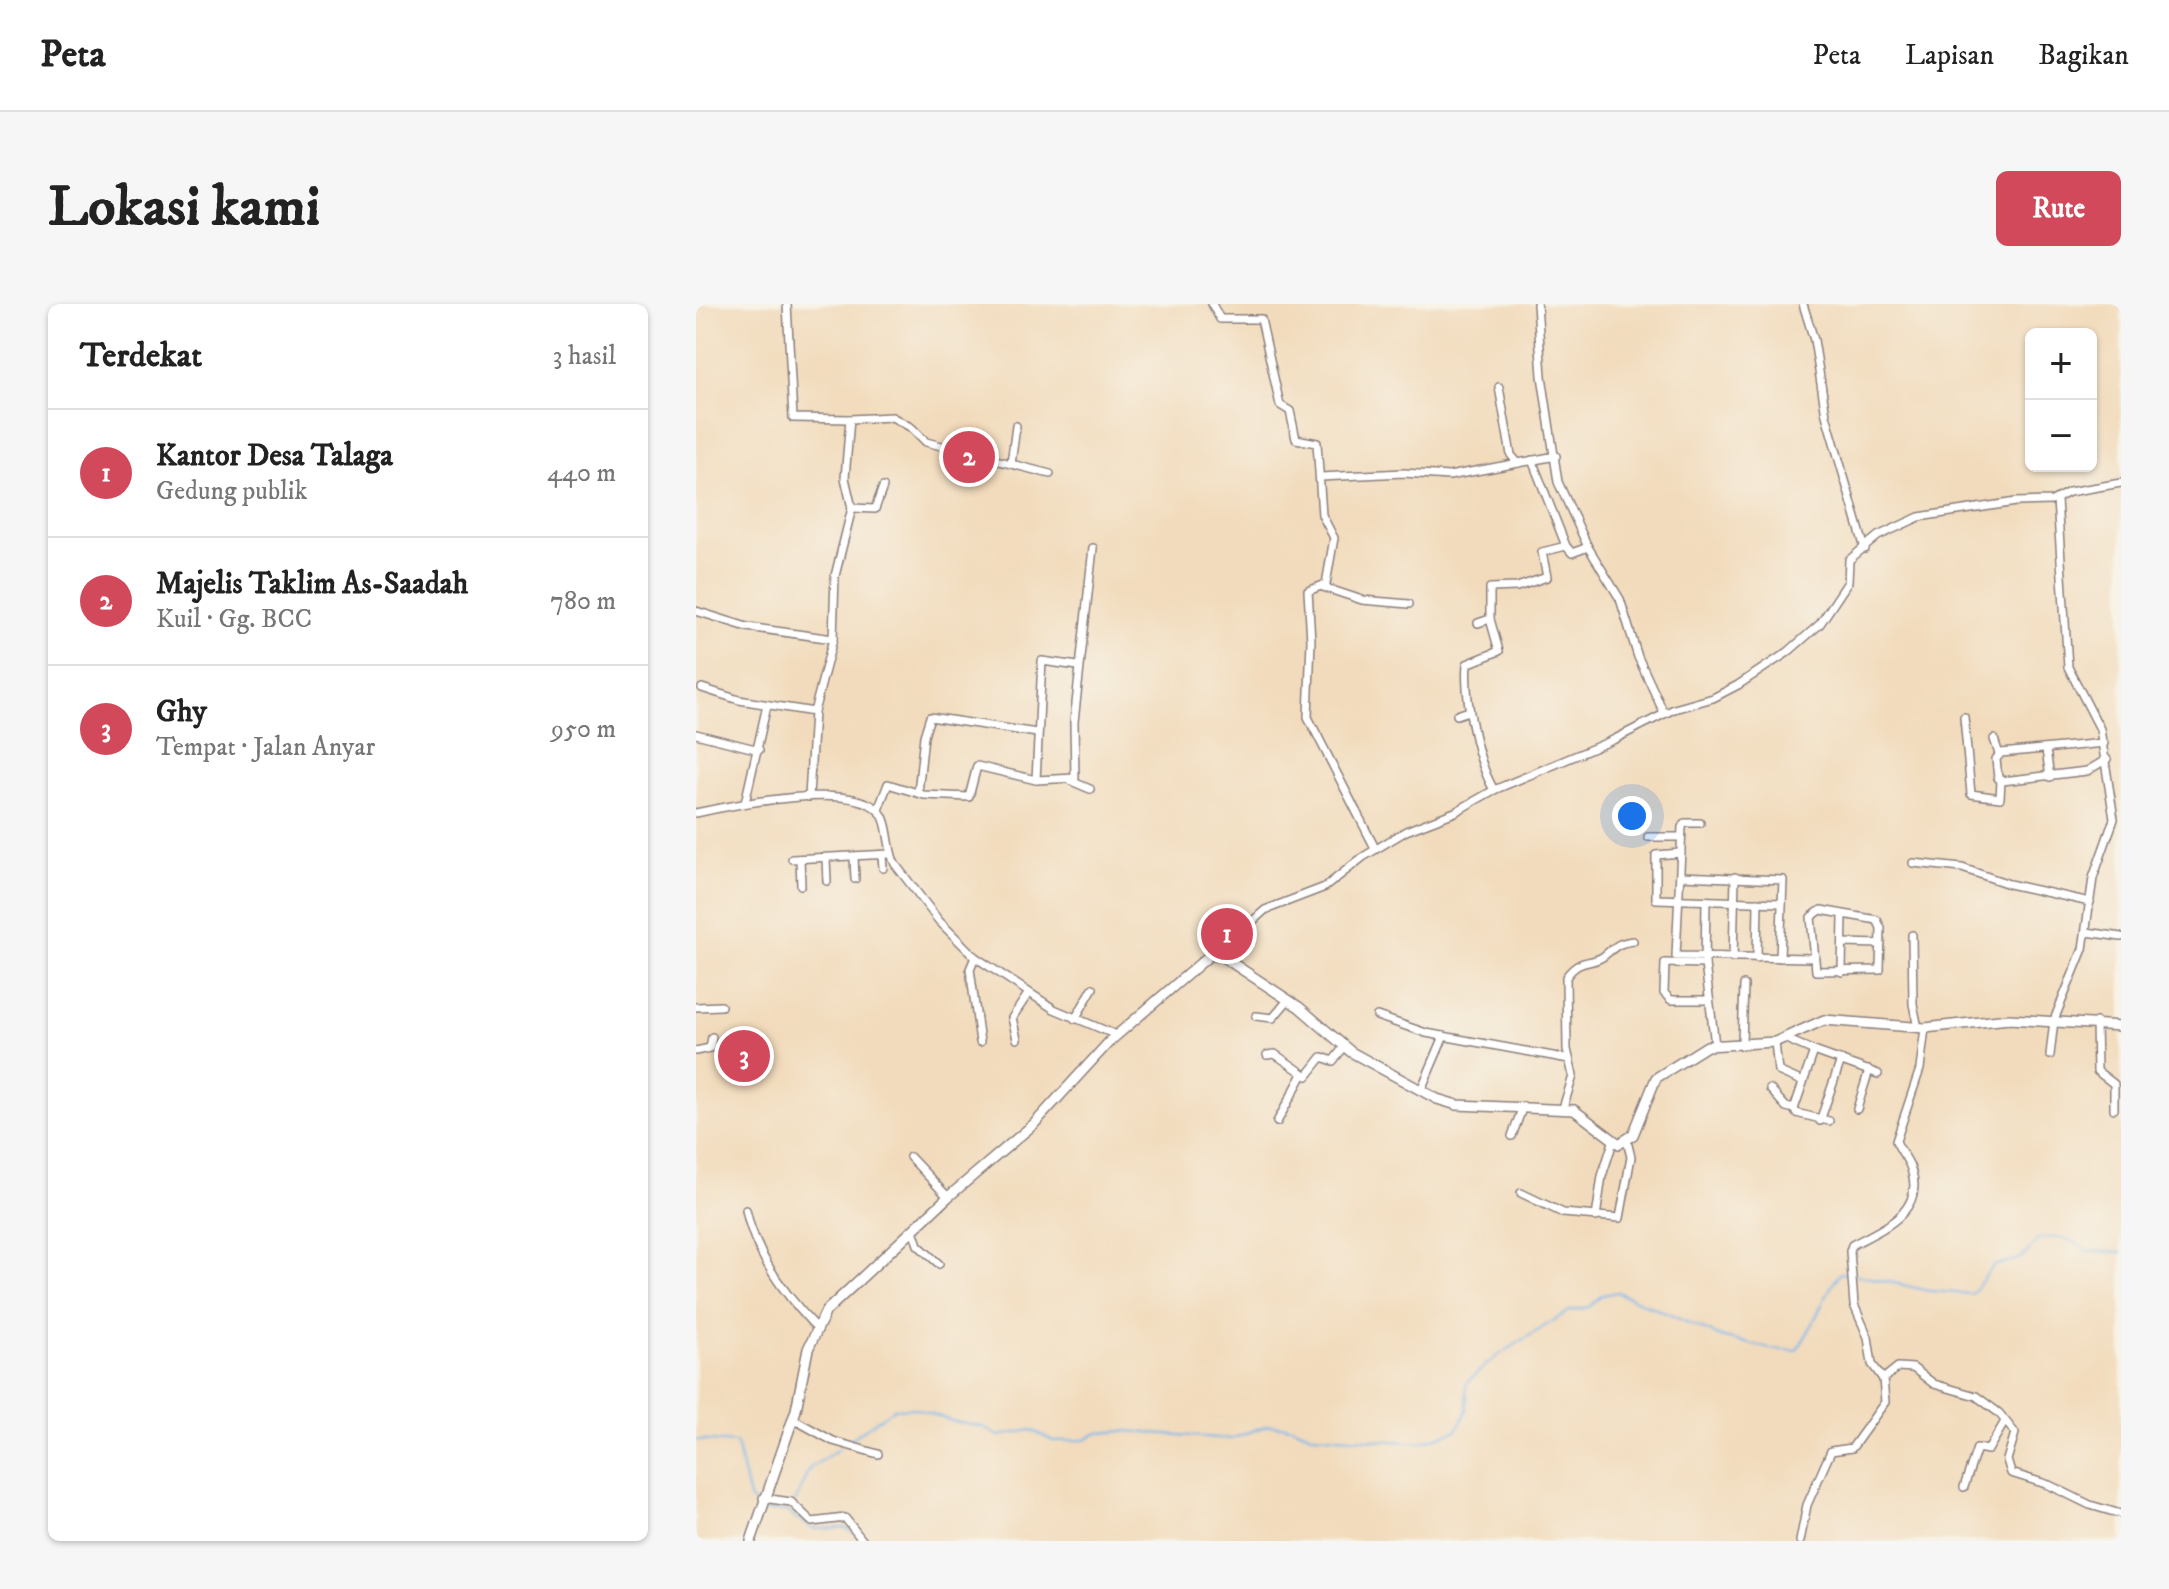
<!DOCTYPE html>
<html lang="id">
<meta charset="utf-8">
<style>
:root{--surface:#fff;--page:#f6f6f6;--text:#222;--muted:#767676;--line:#e0e0e0;--accent:#d1495b}
body{margin:0;font-family:"IM FELL DW Pica",serif;background:var(--page);color:var(--text)}
.controls{position:absolute;right:24px;top:24px;display:grid;overflow:hidden;border-radius:12px;box-shadow:0 2px 6px #0004}
.controls button{width:72px;height:72px;display:grid;place-items:center;padding:0;border:0;border-bottom:2px solid var(--line);background:var(--surface);color:var(--text);font:40px sans-serif}
.you{position:absolute;left:936px;top:512px;width:28px;height:28px;margin:-20px;border:6px solid #fff;border-radius:50%;background:#1a73e8;box-shadow:0 0 0 12px #1a73e833}
.badge{display:grid;place-items:center;width:52px;height:52px;border-radius:50%;background:var(--accent);color:#fff;font-size:26px;font-weight:700}
.pin{position:absolute;translate:-50% -50%;border:4px solid #fff;box-shadow:0 2px 8px #0006}
.list{margin:0;padding:0;list-style:none}
h2{display:flex;justify-content:space-between;align-items:center;height:104px;margin:0;padding:0 32px;font-size:34px}
h2 small{font-size:26px;font-weight:400;color:var(--muted)}
.list li{display:grid;grid-template-columns:52px 1fr auto;gap:24px;align-items:center;box-sizing:border-box;height:128px;padding:0 32px;border-top:2px solid var(--line)}
.list b{display:block;font-size:30px;white-space:nowrap}
.list p{margin:0;font-size:26px;white-space:nowrap;color:var(--muted)}
.list em{font-size:26px;font-style:normal;color:var(--muted)}
.map{position:relative;flex:none;width:1425px;height:1237px;overflow:hidden;border-radius:12px}
header{display:flex;align-items:center;gap:48px;box-sizing:border-box;height:112px;padding:0 40px;background:var(--surface);border-bottom:2px solid var(--line)}
header strong{font-size:38px}
nav{display:flex;gap:44px;margin-inline-start:auto;font-size:28px}
.intro{display:flex;align-items:center;justify-content:space-between;box-sizing:border-box;height:192px;padding:0 48px}
h1{margin:0;font-size:56px}
.button{padding:20px 36px;border-radius:12px;background:var(--accent);color:#fff;font-size:28px;font-weight:700}
main{display:flex;gap:48px;padding:0 48px}
aside{flex:1;background:var(--surface);border-radius:12px;box-shadow:0 2px 6px #0004}
.map>svg:first-child{display:block}
.lines{fill:none;stroke-linecap:round;stroke-linejoin:round}
.stream{stroke:#76b6ea;stroke-width:2}
.minor-casing{stroke:#8a7e7c;stroke-width:10}
.tertiary-casing{stroke:#8a7e7c;stroke-width:12}
.minor{stroke:#fff;stroke-width:7}
.tertiary{stroke:#fff;stroke-width:9}
</style>
<header>
<strong>Peta</strong>
<nav><a>Peta</a><a>Lapisan</a><a>Bagikan</a></nav>
</header>
<div class="intro"><h1>Lokasi kami</h1><a class="button">Rute</a></div>
<main>
<aside>
<h2>Terdekat<small>3 hasil</small></h2>
<ul class="list">
<li><span class="badge">1</span><div><b>Kantor Desa Talaga</b><p>Gedung publik</p></div><em>440 m</em></li>
<li><span class="badge">2</span><div><b>Majelis Taklim As-Saadah</b><p>Kuil · Gg. BCC</p></div><em>780 m</em></li>
<li><span class="badge">3</span><div><b>Ghy</b><p>Tempat · Jalan Anyar</p></div><em>950 m</em></li>
</ul>
</aside>
<div class="map">
<svg width="1425" height="1237" viewBox="0 0 1425 1237">
<rect width="100%" height="100%" fill="#f7f3e8"/>
<filter id="ink" filterUnits="userSpaceOnUse"><feTurbulence type="fractalNoise" baseFrequency=".0125" numOctaves="2"/><feDisplacementMap in="SourceGraphic" scale="16" xChannelSelector="R" yChannelSelector="G"/><feConvolveMatrix kernelMatrix="1 2 1 2 8 2 1 2 1" color-interpolation-filters="sRGB"/></filter>
<filter id="wash" filterUnits="userSpaceOnUse"><feTurbulence type="fractalNoise" baseFrequency=".006" numOctaves="4" result="noise"/><feDisplacementMap in="SourceGraphic" scale="32" xChannelSelector="R" yChannelSelector="G"/><feGaussianBlur stdDeviation="1.8" result="paint"/><feColorMatrix in="noise" values="0 0 0 0 0 0 0 0 0 0 0 0 0 0 0 0 0 1.4 0 .05"/><feComposite in="paint" operator="in"/></filter>
<g filter="url(#wash)">
<rect width="100%" height="100%" fill="#f2dbbc"/>
<g class="lines">
<g class="stream">
<path d="M1157,970L1234,987L1276,990L1297,962C1323,953 1322,962 1341,936C1361,931 1376,933 1391,947L1425,948"/>
<polyline points="0,1136 40,1139 53,1194 62,1205"/>
<path d="M152,1137L197,1105L219,1104L256,1117L287,1123L303,1132L335,1126L357,1137L386,1136L402,1129L430,1127L535,1135L572,1121L596,1123L616,1131L723,1139L761,1126L771,1106L770,1079L801,1052L873,1007L893,1003L906,991L921,988L1025,1033L1075,1045L1100,1047C1119,1022 1126,994 1144,969L1151,970"/>
<polyline points="99,1198 113,1165 144,1144"/>
<polyline points="68,1207 90,1207 117,1225 149,1224 158,1229"/>
</g>
</g>
</g>
<g filter="url(#ink)">
<g class="lines">
<defs>
<g id="minor">
<polyline points="91,0 97,114 154,115 149,174 156,204 139,272 137,335 118,408 113,493"/>
<polyline points="516,0 524,15 565,15 584,101 594,107 600,135 621,139 626,211 638,234 630,280 612,287 615,337 612,413 679,544"/>
<polyline points="841,0 846,72 862,178 892,243 924,295 942,353 968,409"/>
<polyline points="1107,0 1118,36 1130,111 1169,245"/>
<polyline points="803,83 815,151 822,159"/>
<polyline points="154,115 196,113 216,124 230,138 354,170"/>
<polyline points="836,156 870,242 876,249 892,243"/>
<polyline points="315,160 320,122"/>
<polyline points="624,173 708,169 753,172 860,152"/>
<polyline points="156,204 179,205 187,183"/>
<polyline points="627,283 666,296 713,300"/>
<polyline points="0,307 51,323 137,335"/>
<path d="M794,315L803,347L771,360C768,393 781,458 798,486"/>
<polyline points="782,319 794,315 794,284 821,283 851,273 846,248 870,242"/>
<polyline points="6,384 43,396 118,408"/>
<polyline points="761,411 773,407"/>
<polyline points="1268,413 1275,490 1304,494 1305,477"/>
<polyline points="0,430 63,446"/>
<polyline points="1298,435 1303,450"/>
<polyline points="1408,439 1305,449 1300,455 1302,474 1306,477 1391,467 1411,455"/>
<polyline points="1350,446 1354,473"/>
<polyline points="340,476 346,357 382,362"/>
<polyline points="375,477 394,485"/>
<polyline points="222,489 228,432 234,413 341,429"/>
<polyline points="49,499 71,401"/>
<polyline points="182,506 192,480 228,491 273,493 281,462 340,476 379,474 378,418 397,244"/>
<path d="M0,509C37,501 154,477 183,507C194,518 191,545 199,560L243,617L279,653L358,705L420,731"/>
<polyline points="1004,519 989,519 986,523 980,652 1117,654"/>
<polyline points="952,533 985,533"/>
<polyline points="985,549 960,551 960,595 1086,599"/>
<polyline points="186,551 187,564"/>
<polyline points="158,553 159,575"/>
<polyline points="96,555 194,550"/>
<polyline points="104,555 105,581"/>
<polyline points="130,555 131,577"/>
<polyline points="1217,559 1266,564 1313,580 1394,598"/>
<polyline points="984,572 1087,576 1084,654"/>
<polyline points="1010,597 1009,660 1019,741"/>
<polygon points="1125,606 1181,616 1185,624 1184,666 1120,667 1115,613"/>
<polyline points="1391,628 1425,633"/>
<polyline points="1216,631 1217,700 1222,724"/>
<polyline points="1147,639 1185,640"/>
<polyline points="520,650 569,606 629,583 667,553 710,527 759,508 798,486 917,436 978,405 1017,394 1042,381 1092,348 1124,320 1152,278 1153,256 1182,232 1223,213 1320,198 1356,197 1373,188 1425,179"/>
<polyline points="279,653 274,665 284,738"/>
<polyline points="1037,654 1039,573"/>
<polyline points="1061,654 1062,598"/>
<polyline points="1009,660 969,659 968,689 975,696 1012,696"/>
<polyline points="1146,668 1147,611"/>
<polyline points="0,703 25,702"/>
<polyline points="560,712 577,714 592,696"/>
<polyline points="681,712 730,729 873,755"/>
<polyline points="379,715 397,684"/>
<polyline points="1400,718 1401,767 1418,780 1418,805"/>
<polyline points="1088,734 1118,747"/>
<polyline points="321,735 316,714 332,690"/>
<polyline points="1079,738 1082,767 1107,778"/>
<polyline points="1046,739 1048,681"/>
<polyline points="0,747 14,744 16,733"/>
<polyline points="571,751 579,750 611,772 626,753 637,757 648,743"/>
<polyline points="1354,751 1358,716 1387,645 1397,574 1418,515 1404,425 1372,363 1361,196"/>
<polyline points="1074,785 1090,803 1098,805"/>
<polyline points="725,786 748,732"/>
<path d="M867,804L877,772L871,745L870,673C885,652 897,662 909,651C920,642 922,639 937,637"/>
<polyline points="1161,805 1173,766"/>
<polyline points="1124,817 1145,756"/>
<polyline points="1133,817 1100,809 1098,805 1118,747 1182,770"/>
<polyline points="581,818 607,770"/>
<polyline points="816,832 827,802"/>
<polyline points="214,853 252,893"/>
<polyline points="825,889 867,909 924,914 935,853 931,837"/>
<path d="M50,906C59,950 89,991 120,1023"/>
<polyline points="900,913 906,872 917,838"/>
<polyline points="217,926 222,941 243,960"/>
<polyline points="1187,1075 1202,1063 1217,1064 1238,1080 1280,1092 1303,1109 1319,1129 1311,1156 1315,1169 1353,1181 1394,1201 1425,1210"/>
<polyline points="97,1115 137,1137 182,1150"/>
<polyline points="1268,1183 1281,1144 1292,1146 1308,1119"/>
<polyline points="67,1194 95,1198 116,1218 149,1214 167,1237"/>
<path d="M1104,1237L1111,1201L1135,1147L1156,1144L1189,1098L1187,1075L1176,1060L1172,1033L1158,1001L1154,947L1156,941C1186,925 1230,908 1215,865C1212,855 1204,847 1200,837L1224,765L1229,724"/>
</g>
<polyline id="tertiary" points="55,1237 100,1106 112,1045 130,1007 252,893 338,820 414,737 514,651 527,653 603,703 655,748 741,795 761,801 878,806 923,840 937,831 960,774 1011,742 1079,738 1128,716 1229,724 1313,715 1425,722"/>
</defs>
<use href="#minor" class="minor-casing"/>
<use href="#tertiary" class="tertiary-casing"/>
<use href="#minor" class="minor"/>
<use href="#tertiary" class="tertiary"/>
</g>
</g>
</svg>
<div class="controls">
<button>+</button>
<button>−</button>
</div>
<div class="you"></div>
<div class="pin badge" style="left:531px;top:630px">1</div>
<div class="pin badge" style="left:273px;top:153px">2</div>
<div class="pin badge" style="left:48px;top:752px">3</div>
</div>
</main>
